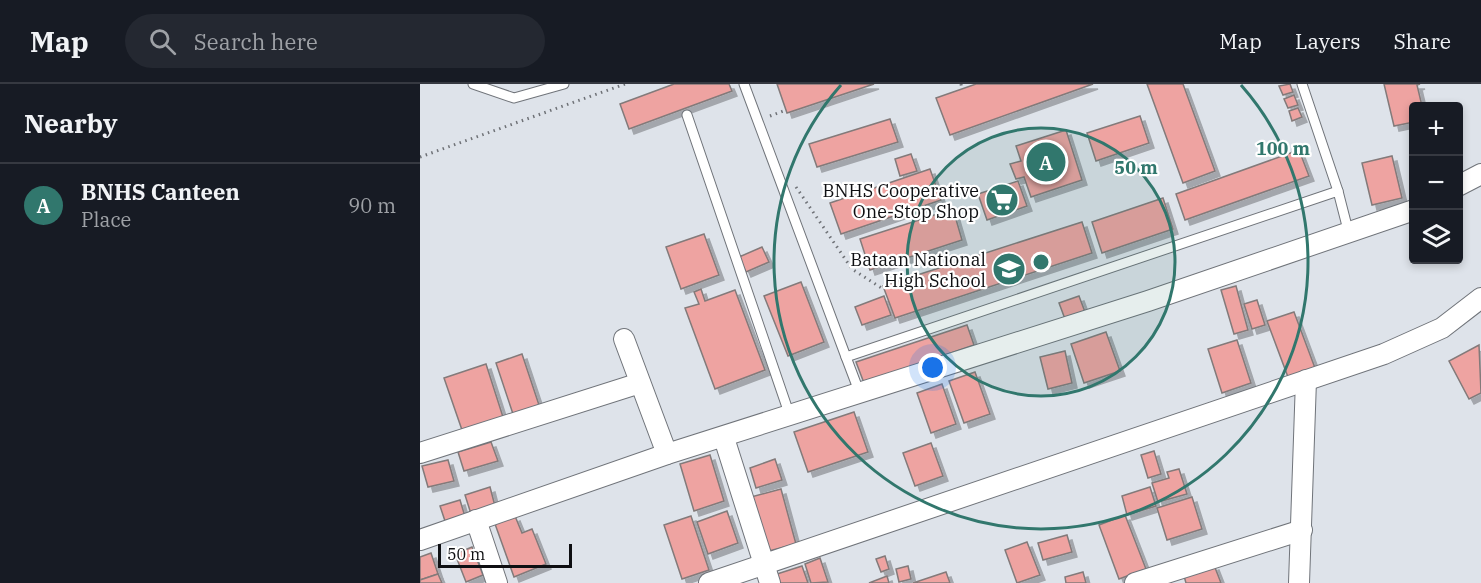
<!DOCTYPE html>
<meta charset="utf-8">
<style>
:root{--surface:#171b24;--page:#242831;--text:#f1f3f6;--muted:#9ea1a6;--line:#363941;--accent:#31776d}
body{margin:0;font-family:"IBM Plex Serif",serif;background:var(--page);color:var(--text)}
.controls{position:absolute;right:18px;top:18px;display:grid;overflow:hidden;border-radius:6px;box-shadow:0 3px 9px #0003}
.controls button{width:54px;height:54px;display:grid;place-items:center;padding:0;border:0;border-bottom:2px solid var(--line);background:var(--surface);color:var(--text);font:30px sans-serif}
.scale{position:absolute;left:18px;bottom:15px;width:134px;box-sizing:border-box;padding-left:6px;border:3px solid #0e0f12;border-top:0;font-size:16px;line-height:21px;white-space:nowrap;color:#0e0f12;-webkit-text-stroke:4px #fff;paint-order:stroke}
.you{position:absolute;left:513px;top:284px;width:21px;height:21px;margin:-15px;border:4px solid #fff;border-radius:50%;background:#1a73e8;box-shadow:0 0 0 9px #1a73e833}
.badge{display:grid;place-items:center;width:39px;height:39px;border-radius:50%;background:var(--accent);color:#fff;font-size:20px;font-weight:700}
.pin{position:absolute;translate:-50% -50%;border:3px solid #fff;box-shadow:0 2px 6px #0006}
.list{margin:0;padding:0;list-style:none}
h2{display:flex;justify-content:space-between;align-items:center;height:78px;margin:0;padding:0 24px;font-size:26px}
h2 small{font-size:20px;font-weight:400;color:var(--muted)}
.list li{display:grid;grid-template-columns:39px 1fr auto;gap:18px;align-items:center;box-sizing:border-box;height:84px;padding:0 24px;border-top:2px solid var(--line)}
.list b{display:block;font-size:22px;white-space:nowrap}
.list p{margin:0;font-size:20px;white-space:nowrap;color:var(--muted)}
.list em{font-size:20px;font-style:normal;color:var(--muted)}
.icon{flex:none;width:33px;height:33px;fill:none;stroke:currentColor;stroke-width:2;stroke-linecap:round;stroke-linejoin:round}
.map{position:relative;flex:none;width:1061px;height:499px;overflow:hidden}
header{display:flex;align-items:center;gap:36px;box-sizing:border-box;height:84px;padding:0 30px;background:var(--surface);border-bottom:2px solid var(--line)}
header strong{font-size:28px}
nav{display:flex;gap:33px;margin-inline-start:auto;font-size:21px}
.search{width:420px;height:54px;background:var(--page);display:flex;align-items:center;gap:15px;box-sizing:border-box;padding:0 21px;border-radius:33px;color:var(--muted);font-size:22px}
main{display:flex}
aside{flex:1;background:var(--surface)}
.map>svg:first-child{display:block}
.building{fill:#eea3a1;stroke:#837a7a;stroke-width:1.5;filter:url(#shadow)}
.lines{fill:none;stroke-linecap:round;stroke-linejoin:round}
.service-casing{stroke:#70747a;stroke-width:11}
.minor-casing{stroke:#70747a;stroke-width:22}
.path{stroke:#6f7277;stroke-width:3;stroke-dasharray:1.5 4.5;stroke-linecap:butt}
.service{stroke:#fff;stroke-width:9}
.minor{stroke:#fff;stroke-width:20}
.ring{fill:none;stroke:#31776d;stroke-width:3}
.labels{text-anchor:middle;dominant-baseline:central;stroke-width:4.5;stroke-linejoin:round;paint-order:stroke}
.poi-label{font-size:18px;fill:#0e0f12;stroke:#fff;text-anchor:end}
.centre{fill:#31776d;stroke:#fff;stroke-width:3}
.ring-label{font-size:18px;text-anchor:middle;font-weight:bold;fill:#31776d;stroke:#fff;stroke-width:4.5;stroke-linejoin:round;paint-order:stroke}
</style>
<header>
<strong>Map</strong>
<div class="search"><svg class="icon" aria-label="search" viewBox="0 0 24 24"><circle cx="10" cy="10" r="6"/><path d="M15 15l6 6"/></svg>Search here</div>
<nav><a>Map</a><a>Layers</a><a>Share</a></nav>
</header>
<main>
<aside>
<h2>Nearby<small></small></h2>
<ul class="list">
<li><span class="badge">A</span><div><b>BNHS Canteen</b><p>Place</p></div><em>90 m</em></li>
</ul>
</aside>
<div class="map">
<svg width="1061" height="499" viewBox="0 0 1061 499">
<defs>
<filter id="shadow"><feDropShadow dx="5" dy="5" stdDeviation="0" flood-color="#0004"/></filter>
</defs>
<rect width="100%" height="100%" fill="#dee3ea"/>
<g class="building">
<polygon points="254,0 309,0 312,7 209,45 200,20"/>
<polygon points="357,0 454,0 367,29"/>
<polygon points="556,0 673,0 530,51 516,14"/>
<polygon points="727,0 763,0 795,87 763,99"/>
<polygon points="870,0 873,8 863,11 859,2"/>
<polygon points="964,0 1000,0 997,1 1002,22 994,22 994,38 974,42"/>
<polygon points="874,11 878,21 868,24 864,15"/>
<polygon points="878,24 882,33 872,37 869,27"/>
<polygon points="720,32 729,59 676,77 667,49"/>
<polygon points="470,35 478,58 397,83 389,60"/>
<polygon points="646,46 662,96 611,113 604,93 596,95 590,80 601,77 596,62"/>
<polygon points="879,66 889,92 765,136 756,110"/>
<polygon points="491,70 497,87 480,92 475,75"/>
<polygon points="972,72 982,114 952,121 942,79"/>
<polygon points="510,85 521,116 421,150 410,119"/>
<polygon points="598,97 607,122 567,136 558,110"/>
<polygon points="743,114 753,145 682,169 672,138"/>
<polygon points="533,125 542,156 450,186 440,155"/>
<polygon points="662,138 672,169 475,234 463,202"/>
<polygon points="284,150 299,191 261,205 246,163"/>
<polygon points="342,163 349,178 326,188 319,173"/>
<polygon points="381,198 404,258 368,272 344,212"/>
<polygon points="816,202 828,246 814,250 801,206"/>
<polygon points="281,205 285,217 315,206 345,286 295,305 265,224 279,220 274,208"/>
<polygon points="464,212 471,231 442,241 435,223"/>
<polygon points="659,212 665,228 645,235 639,219"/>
<polygon points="837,216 845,241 832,245 824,220"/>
<polygon points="874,228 895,284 868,293 847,237"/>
<polygon points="547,241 554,261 444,299 436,278"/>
<polygon points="686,248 700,287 664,299 651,260"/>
<polygon points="817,256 831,299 802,309 788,265"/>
<polygon points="1059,261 1061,309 1049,315 1029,277"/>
<polygon points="645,267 652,299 628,305 620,273"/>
<polygon points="102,270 119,321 93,330 76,279"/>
<polygon points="66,280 83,333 42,346 24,294"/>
<polygon points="555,288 570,330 544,339 529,297"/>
<polygon points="522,300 536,340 511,349 497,309"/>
<polygon points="434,328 448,368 388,388 374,348"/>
<polygon points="71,358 78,377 44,387 38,368"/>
<polygon points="511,359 523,392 495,402 483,369"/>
<polygon points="734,367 741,390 728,394 721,371"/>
<polygon points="290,371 304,417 274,427 260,380"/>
<polygon points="355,375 362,396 336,404 330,384"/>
<polygon points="28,376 34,397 8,403 2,382"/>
<polygon points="759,385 767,410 738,418 732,399 749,394 747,388"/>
<polygon points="70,403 76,426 52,433 45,411"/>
<polygon points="730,403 736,422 707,431 702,412"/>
<polygon points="361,405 376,460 345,468 331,413"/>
<polygon points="772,413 782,445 747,456 737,424"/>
<polygon points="40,416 46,436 27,443 20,422"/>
<polygon points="307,427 318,459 288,470 277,438"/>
<polygon points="705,431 726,485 699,495 679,441"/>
<polygon points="95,432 102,449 112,445 126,480 94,493 75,440"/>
<polygon points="271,432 289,486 262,495 244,441"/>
<polygon points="647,451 652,468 623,476 618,459"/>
<polygon points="607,458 620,491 597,499 585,466"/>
<polygon points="52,463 63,491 46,498 35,470"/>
<polygon points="11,469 18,490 0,496 0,473"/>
<polygon points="465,472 469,485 461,488 456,475"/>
<polygon points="400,474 408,498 391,499 385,480"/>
<polygon points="794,481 801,499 766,499 764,492"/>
<polygon points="382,482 388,499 360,499 357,490"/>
<polygon points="488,482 491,495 479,498 476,485"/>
<polygon points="526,488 530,499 493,499"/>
<polygon points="663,488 666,499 646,499 645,493"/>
<polygon points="18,490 22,499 0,499 0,496"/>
<polygon points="467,492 469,499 449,499"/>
</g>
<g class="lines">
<defs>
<g id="service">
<polyline points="53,0 94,14 144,0"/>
<polyline points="324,0 426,273 918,107 929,150"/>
<polyline points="882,0 918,107"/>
<polyline points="267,31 370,332"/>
<polyline points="426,273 440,310"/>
</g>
<g id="minor">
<polyline points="1038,102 1061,90"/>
<polyline points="204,255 247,370"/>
<polyline points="304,354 350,499"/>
<polyline points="0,369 220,299"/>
<polyline points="56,436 77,499"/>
<polyline points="0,456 247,370 728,217 994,126"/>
<polyline points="289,499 964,270 1022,244 1061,214"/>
<polyline points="715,499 882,446"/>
<polyline points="879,499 886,296"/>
</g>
</defs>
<use href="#service" class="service-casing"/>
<use href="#minor" class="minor-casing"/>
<g class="path">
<polyline points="541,0 542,5"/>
<polyline points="350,32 366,26"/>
<polyline points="0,73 205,0"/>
<polyline points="376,103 432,185 463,205"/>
</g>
<use href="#service" class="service"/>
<use href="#minor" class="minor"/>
</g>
<circle cx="621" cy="178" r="134" fill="#31776d" fill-opacity=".12"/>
<g class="ring">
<circle cx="621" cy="178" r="134"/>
<path d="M821 1A267 267 0 1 1 421 1"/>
</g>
<defs>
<symbol id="supermarket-disc" viewBox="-11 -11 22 22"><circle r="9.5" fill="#31776d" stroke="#fff"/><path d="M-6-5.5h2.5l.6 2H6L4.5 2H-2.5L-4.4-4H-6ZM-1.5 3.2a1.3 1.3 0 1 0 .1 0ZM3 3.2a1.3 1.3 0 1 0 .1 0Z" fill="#fff"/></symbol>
<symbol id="school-disc" viewBox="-11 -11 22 22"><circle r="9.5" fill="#31776d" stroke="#fff"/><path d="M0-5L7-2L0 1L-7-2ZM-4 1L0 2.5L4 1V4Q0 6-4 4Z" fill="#fff"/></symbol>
</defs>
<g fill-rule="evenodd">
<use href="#supermarket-disc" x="563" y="97" width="38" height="38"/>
<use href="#school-disc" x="570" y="166" width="38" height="38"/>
</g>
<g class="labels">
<g class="poi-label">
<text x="559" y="106">BNHS Cooperative<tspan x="559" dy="21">One-Stop Shop</tspan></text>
<text x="566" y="175">Bataan National<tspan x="566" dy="21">High School</tspan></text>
</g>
</g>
<circle cx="621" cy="178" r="9" class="centre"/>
<g class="ring-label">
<text x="863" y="71">100 m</text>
<text x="716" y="90">50 m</text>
</g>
</svg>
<div class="controls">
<button>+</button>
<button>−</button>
<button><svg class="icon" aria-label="layers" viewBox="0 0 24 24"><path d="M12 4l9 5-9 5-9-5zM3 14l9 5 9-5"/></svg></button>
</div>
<div class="scale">50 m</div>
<div class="you"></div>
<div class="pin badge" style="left:626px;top:78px">A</div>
</div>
</main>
